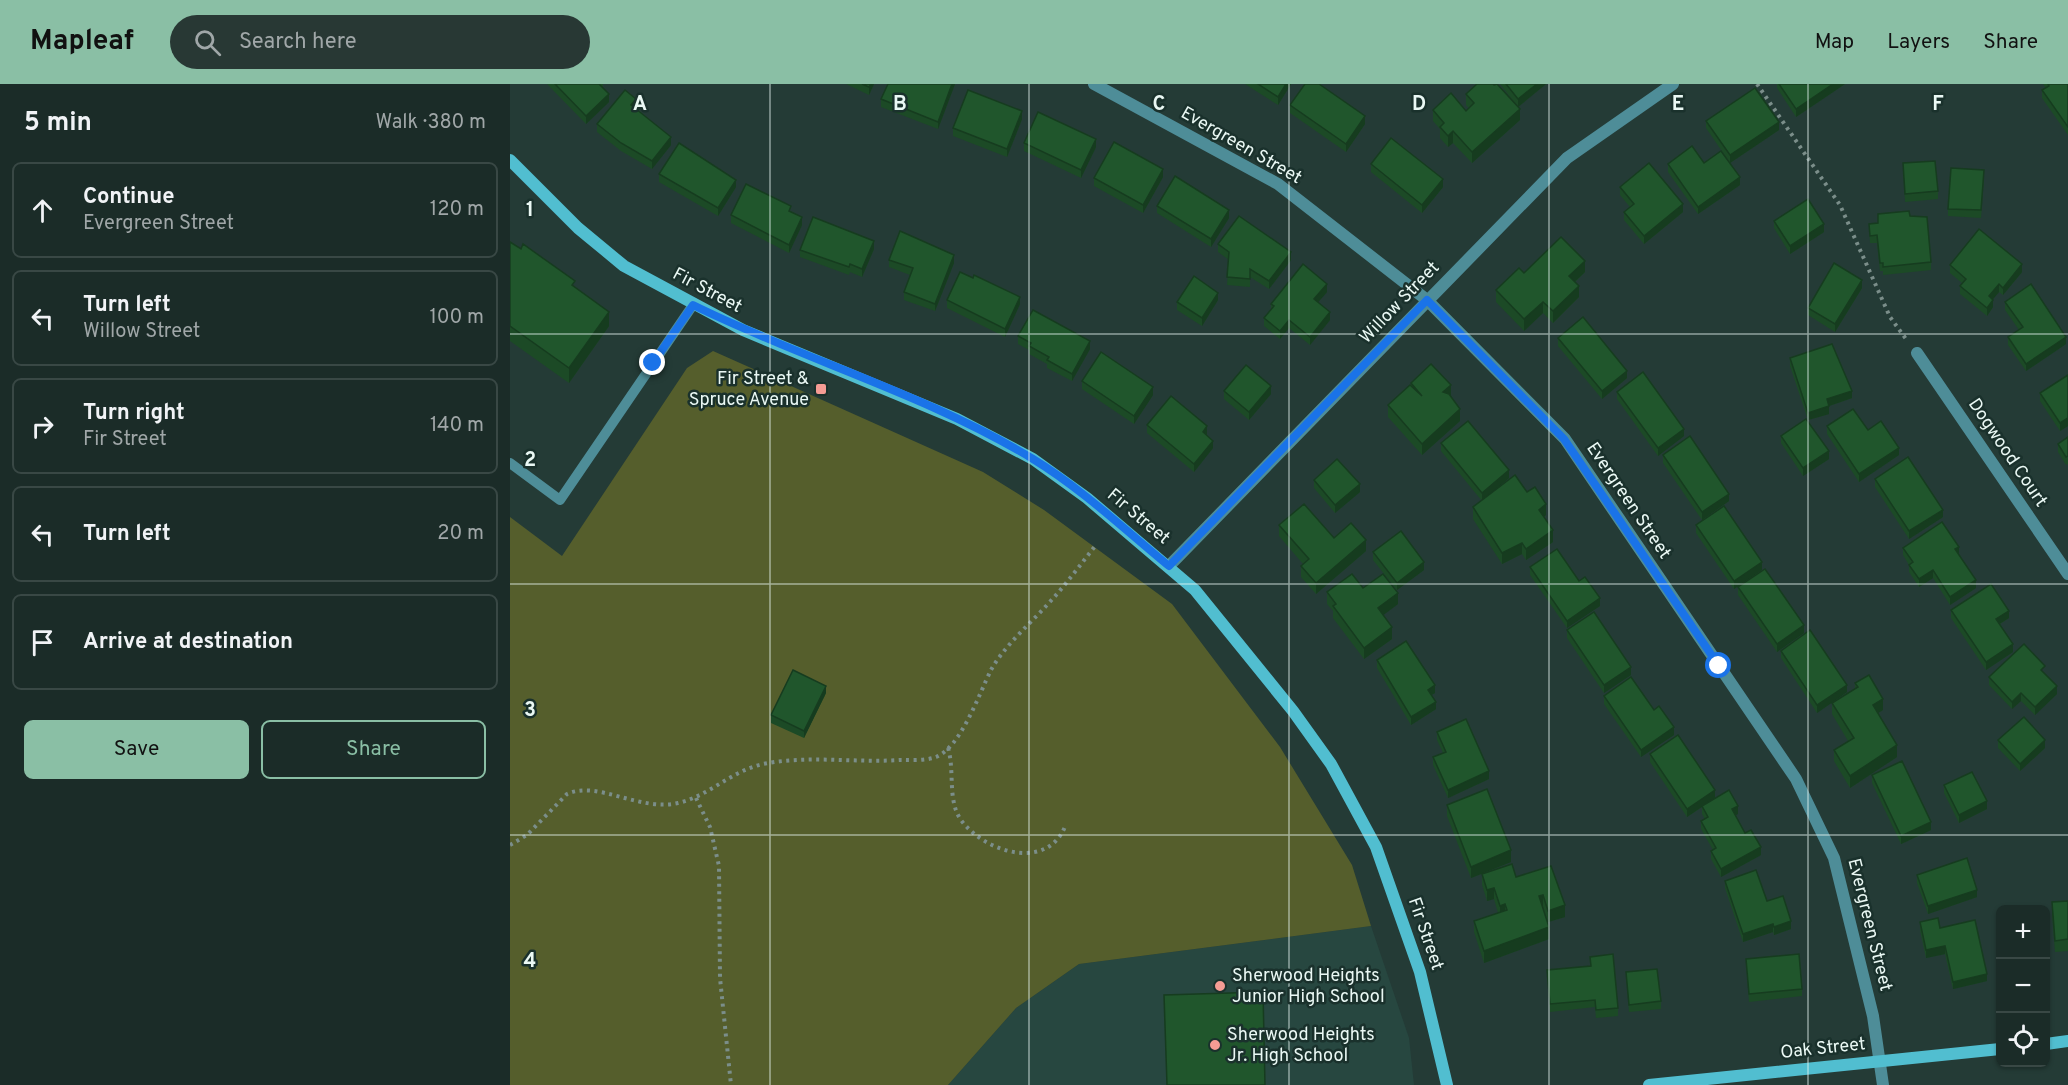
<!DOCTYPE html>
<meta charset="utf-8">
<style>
:root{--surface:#1b2c28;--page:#283834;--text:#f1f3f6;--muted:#a0a7a8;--line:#394845;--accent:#8abfa5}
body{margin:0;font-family:Overpass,sans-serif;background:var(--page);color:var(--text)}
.controls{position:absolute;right:18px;bottom:18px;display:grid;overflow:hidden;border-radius:9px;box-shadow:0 2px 4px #0004}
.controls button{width:54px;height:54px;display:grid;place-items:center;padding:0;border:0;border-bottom:2px solid var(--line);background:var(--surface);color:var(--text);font:30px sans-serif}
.stop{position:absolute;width:18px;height:18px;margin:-14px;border:4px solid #1a73e8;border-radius:50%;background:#fff}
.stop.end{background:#1a73e8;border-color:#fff;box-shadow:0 2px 6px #0008}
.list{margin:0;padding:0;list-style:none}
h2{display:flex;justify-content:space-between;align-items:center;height:78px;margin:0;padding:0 24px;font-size:26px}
h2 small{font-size:20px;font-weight:400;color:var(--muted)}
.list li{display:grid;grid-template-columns:39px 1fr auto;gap:18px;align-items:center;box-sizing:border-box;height:96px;margin:0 12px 12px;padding:0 12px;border:2px solid var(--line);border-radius:9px}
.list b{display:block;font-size:22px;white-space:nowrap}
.list p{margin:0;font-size:20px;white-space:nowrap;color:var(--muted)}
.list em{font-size:20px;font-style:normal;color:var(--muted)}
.actions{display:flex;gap:12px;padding:18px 24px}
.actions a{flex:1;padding:14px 0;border:2px solid var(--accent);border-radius:9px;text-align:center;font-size:21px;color:var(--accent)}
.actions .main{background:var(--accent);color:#111}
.icon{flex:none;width:33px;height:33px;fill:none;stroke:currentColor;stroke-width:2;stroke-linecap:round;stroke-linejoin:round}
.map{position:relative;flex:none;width:1558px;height:1001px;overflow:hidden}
header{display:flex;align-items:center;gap:36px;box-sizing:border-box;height:84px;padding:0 30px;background:var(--accent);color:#111}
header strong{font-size:28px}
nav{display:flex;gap:33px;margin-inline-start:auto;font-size:21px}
.search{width:420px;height:54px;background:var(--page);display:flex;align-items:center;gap:15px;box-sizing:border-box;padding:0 21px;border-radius:33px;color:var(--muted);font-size:22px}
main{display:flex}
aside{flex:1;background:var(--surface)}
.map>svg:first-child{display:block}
.built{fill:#274740}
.green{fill:#555e2c}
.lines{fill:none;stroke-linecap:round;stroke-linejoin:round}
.path{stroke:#7b8e8a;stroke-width:4;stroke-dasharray:3 4.5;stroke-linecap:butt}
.lane{stroke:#4e8d98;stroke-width:10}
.street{stroke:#4e8d98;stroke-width:12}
.secondary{stroke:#51bed0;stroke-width:12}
.wall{fill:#1c4a26}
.shaded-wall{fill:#163c1f}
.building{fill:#20562c;stroke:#163c1f;stroke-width:1.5}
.route{stroke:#1a73e8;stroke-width:8}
.grid{fill:none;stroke:#eaf8f4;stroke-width:1.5;stroke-opacity:0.55}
.poi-dot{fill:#f59c94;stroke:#1a312c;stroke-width:2}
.labels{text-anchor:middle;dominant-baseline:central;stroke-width:5;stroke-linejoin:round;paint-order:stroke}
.street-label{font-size:18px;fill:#eaf8f4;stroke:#1a312c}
.poi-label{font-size:18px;fill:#eaf8f4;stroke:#1a312c;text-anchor:start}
.grid-label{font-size:20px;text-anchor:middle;font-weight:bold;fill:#eaf8f4;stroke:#1a312c;stroke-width:5;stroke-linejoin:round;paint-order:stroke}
</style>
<header>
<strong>Mapleaf</strong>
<div class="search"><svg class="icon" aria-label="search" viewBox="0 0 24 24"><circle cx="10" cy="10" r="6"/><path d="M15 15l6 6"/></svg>Search here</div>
<nav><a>Map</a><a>Layers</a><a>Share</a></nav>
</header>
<main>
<aside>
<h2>5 min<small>Walk · 380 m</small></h2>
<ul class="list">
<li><svg class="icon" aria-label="ahead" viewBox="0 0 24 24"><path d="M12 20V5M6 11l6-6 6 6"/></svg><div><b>Continue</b><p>Evergreen Street</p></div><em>120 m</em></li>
<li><svg class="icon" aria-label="left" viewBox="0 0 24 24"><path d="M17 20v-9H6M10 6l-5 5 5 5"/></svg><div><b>Turn left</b><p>Willow Street</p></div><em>100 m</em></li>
<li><svg class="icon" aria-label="right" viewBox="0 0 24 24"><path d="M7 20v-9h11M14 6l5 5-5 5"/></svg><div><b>Turn right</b><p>Fir Street</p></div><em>140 m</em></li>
<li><svg class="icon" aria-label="left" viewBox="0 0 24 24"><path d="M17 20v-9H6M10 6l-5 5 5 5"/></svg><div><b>Turn left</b></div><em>20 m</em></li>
<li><svg class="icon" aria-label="arrive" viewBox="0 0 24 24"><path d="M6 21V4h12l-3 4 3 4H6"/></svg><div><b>Arrive at destination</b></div></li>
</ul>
<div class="actions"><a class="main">Save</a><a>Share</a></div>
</aside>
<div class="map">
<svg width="1558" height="1001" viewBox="0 0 1558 1001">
<rect width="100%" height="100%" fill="#243b36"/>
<polygon class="built" points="861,842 899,954 904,1001 438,1001 506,924 569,880"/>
<polygon class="green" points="203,267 473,388 534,426 662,520 770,663 842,781 861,842 569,880 506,924 438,1001 0,1001 0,433 52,472 177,284"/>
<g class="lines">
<g class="path">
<polyline points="1247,0 1330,121 1380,233 1396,255"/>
<path d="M438,664C445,687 437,716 451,736C475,769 539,788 556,740"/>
<polyline points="186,714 200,743 209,782 210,894 221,1001"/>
<path d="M0,761L17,751L57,710C87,696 130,728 168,719C199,712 221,687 253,680C297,671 345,679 390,676C401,676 415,677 426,673C451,663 469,610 481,586C495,561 518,542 537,521C555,502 570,481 586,461"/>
</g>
<polyline class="lane" points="0,379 50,416 183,221"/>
<g class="street">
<polyline points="584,0 768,100 917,216 1055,355 1286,695 1324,774 1363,932 1373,1001"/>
<polyline points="1407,269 1558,490"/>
<polyline points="659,482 1057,74 1163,0"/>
</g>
<g class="secondary">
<polyline points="0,76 68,144 114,182 233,246 447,335 523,375 577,414 685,506 783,627 821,680 866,763 910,888 937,1001"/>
<polyline points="1536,960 1558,957"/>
<polyline points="1139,1001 1490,965"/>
</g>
</g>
<g class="wall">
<polygon points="37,0 93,0 93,4 99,18 76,40"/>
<polygon points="336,0 364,0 359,11"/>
<polygon points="378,0 445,0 428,45 371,23 371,15"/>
<polygon points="735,0 781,0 768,21"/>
<polygon points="990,0 1036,0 1008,23"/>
<polygon points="1267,0 1335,0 1286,33 1267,4"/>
<polygon points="1533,0 1558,0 1558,51 1532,14 1532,6 1536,4"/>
<polygon points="956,10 1010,36 962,79 943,59 938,63 930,54 930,45 923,37 923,26 956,27 959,24 956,21"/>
<polygon points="780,21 855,40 836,68 780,29"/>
<polygon points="126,23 125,24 161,61 142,85 111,67 87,48 87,40"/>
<polygon points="512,35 497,73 443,52 443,44"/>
<polygon points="1196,37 1269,46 1220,79 1196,44"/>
<polygon points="514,59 586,63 571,94 514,67"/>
<polygon points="1194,79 1230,101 1188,130 1158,88 1158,80"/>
<polygon points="1393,79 1428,107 1428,115 1395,118"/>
<polygon points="861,80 933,103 912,129 861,88"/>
<polygon points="149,90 226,103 208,132 149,98"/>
<polygon points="653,93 633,129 584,102 584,94"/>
<polygon points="1474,94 1471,134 1438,132 1438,125"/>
<polygon points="1110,103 1173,128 1134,160 1114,136 1114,128 1120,123 1110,111"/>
<polygon points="647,122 719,134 701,163 647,129"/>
<polygon points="281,128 292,141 279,169 221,139 221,131"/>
<polygon points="1368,130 1400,132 1421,178 1421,186 1373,191 1373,187 1370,187 1367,159 1360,159 1359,140 1368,139"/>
<polygon points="1264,137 1314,148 1280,170 1264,144"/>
<polygon points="0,158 65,203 99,242 59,299 0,257"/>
<polygon points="708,160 781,176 759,205 740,193 740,203 717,201 719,176 708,168"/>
<polygon points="364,165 352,193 340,188 339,191 290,173 290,166"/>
<polygon points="379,176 444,179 425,227 394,216 394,208 400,191 379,183"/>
<polygon points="1440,181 1512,188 1493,211 1489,208 1483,215 1483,223 1477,232 1450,210 1450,202 1452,199 1440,189"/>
<polygon points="1075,188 1065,198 1069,213 1043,239 1033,229 1014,247 986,218 986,206 1014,189"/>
<polygon points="463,194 510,220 495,253 437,224 437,216"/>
<polygon points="1352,204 1325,248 1298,231 1298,224"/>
<polygon points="817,208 808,218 820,236 800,261 779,244 770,255 754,242 754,234 761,225 761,220"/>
<polygon points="708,216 692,242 667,226 667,218"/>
<polygon points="1495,218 1556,260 1516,287 1498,261 1498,253 1509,246 1495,226"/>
<polygon points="508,252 580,265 562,297 537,284 537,280 519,270 519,266 508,260"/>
<polygon points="1048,254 1117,294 1092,315 1048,262"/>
<polygon points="1280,274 1342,314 1319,322 1319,330 1298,336 1280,282"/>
<polygon points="1558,291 1558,342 1550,347 1530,317 1530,309"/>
<polygon points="572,297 643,311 624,340 572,305"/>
<polygon points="901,299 941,312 950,337 912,371 878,333 878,321 901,301"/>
<polygon points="714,307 761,310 739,336 714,315"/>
<polygon points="1107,308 1174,352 1148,372 1107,315"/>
<polygon points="637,341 697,350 696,351 703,364 684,388 637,349"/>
<polygon points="1317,342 1358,346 1389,371 1349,398 1317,350"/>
<polygon points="1271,352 1319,375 1293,392 1271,359"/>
<polygon points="1558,353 1558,380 1556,381 1548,368 1548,360"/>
<polygon points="931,359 999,394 972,417 931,367"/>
<polygon points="1153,371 1219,417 1192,436 1153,379"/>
<polygon points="1365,395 1433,433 1399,455 1365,403"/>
<polygon points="804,396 850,408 825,429 804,404"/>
<polygon points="1017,408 1036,431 1034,433 1043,458 1016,476 1012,470 992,480 963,435 963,423"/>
<polygon points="769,441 824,454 856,467 806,510 791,493 791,482 793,480 769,452"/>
<polygon points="1186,441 1252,486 1224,505 1186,449"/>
<polygon points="1393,464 1449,471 1466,504 1440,521 1423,494 1409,503 1399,488 1399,481 1393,471"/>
<polygon points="863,468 914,486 887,506 863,476"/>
<polygon points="1020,483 1069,497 1090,522 1057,544 1020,491"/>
<polygon points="1228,503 1294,549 1267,568 1228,511"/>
<polygon points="853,504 888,520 873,531 882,555 854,575 823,534 823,527 817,520 817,508"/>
<polygon points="1441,526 1499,534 1490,540 1503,568 1476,586 1441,534"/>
<polygon points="1057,546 1121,591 1094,609 1057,554"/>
<polygon points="1271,567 1337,608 1307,629 1271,574"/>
<polygon points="867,576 925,609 921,611 926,625 901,641 867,584"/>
<polygon points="1535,590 1547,610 1525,631 1511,617 1502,625 1479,601 1479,593"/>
<polygon points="1345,599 1373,626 1368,629 1387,673 1340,704 1324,677 1324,666 1338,657 1322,630 1322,619 1345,605"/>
<polygon points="316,609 294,654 261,639 261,631"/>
<polygon points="1094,612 1144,626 1164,651 1131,673 1094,620"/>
<polygon points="927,648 979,695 938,714 923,681 923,673 933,669 927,656"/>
<polygon points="1488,656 1535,664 1510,687 1488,664"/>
<polygon points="1140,670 1228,730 1225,731 1235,749 1251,771 1211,793 1201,775 1201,767 1203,766 1191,745 1191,737 1195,735 1192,730 1192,723 1177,733 1140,678"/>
<polygon points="1362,691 1421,746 1391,760 1362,699"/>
<polygon points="1434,701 1477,725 1449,739 1434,709"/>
<polygon points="937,721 1001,778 961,794 937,732"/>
<polygon points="1041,782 1055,833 1038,838 1032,822 1039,855 974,879 964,848 964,837 988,829 984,815 977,817 972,801 972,790 1006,793"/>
<polygon points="1407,791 1467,813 1418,830 1407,799"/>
<polygon points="1215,797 1257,817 1281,845 1264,851 1263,848 1233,858 1215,804"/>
<polygon points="1558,817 1558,867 1545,868 1542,830 1542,818"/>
<polygon points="1410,838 1430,844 1477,897 1443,905 1435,870 1416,874 1410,846"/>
<polygon points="1080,873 1108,924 1108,932 1086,934 1085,923 1040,928 1037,886 1080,882"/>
<polygon points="1236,875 1292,905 1292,912 1239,918"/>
<polygon points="1116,888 1151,917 1151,925 1119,928"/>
</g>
<g class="shaded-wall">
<polygon points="361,0 364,0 359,11 359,3"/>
<polygon points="442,0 445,0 428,45 428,38"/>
<polygon points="776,0 781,0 768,21 768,13"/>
<polygon points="1027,0 1036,0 1008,23 1008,15"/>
<polygon points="1323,0 1335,0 1286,33 1286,25"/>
<polygon points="99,10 99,18 76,40 76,32"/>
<polygon points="126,15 126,23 121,28 121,21"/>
<polygon points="1010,25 1010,36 962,79 962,68"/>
<polygon points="512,27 512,35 497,73 497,65"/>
<polygon points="855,32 855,40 836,68 836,60"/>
<polygon points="1269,38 1269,46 1220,79 1220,71"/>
<polygon points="943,47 943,59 938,63 938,52"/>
<polygon points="161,53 161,61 142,85 142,77"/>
<polygon points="586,55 586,63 571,94 571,86"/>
<polygon points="653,85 653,93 633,129 633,121"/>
<polygon points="1230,93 1230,101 1188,130 1188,123"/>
<polygon points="933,95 933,103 912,129 912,121"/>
<polygon points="226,96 226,103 208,132 208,124"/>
<polygon points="1173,120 1173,128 1134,160 1134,152"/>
<polygon points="719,126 719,134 701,163 701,155"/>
<polygon points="292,133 292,141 279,169 279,161"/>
<polygon points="1314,140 1314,148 1280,170 1280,162"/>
<polygon points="364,157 364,165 352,193 352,185"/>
<polygon points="781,168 781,176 759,205 759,197"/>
<polygon points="444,171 444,179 425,227 425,220"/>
<polygon points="1075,177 1075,188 1059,203 1059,192"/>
<polygon points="1512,180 1512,188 1493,211 1493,204"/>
<polygon points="1352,196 1352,204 1325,248 1325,240"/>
<polygon points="817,200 817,208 804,223 804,215"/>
<polygon points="1489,200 1489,208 1479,220 1479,212"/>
<polygon points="1069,202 1069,213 1043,239 1043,227"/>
<polygon points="708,209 708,216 692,242 692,234"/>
<polygon points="510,213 510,220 495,253 495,245"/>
<polygon points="1483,216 1483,223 1477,232 1477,224"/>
<polygon points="1033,218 1033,229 1014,247 1014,235"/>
<polygon points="99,228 99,242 59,299 59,284"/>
<polygon points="820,228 820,236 800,261 800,253"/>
<polygon points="779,236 779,244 770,255 770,247"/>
<polygon points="1556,253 1556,260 1516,287 1516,280"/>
<polygon points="580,257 580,265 562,297 562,290"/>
<polygon points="1117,287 1117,294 1092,315 1092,307"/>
<polygon points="941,301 941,312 933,319 933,308"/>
<polygon points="761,302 761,310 739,336 739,328"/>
<polygon points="643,303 643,311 624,340 624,332"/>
<polygon points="1342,307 1342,314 1319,322 1319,330 1298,336 1298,329 1317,315"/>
<polygon points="950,325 950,337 912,371 912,360"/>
<polygon points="1558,334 1558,342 1550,347 1550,339"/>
<polygon points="697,342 697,350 693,356 693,348"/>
<polygon points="1174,345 1174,352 1148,372 1148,364"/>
<polygon points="703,357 703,364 684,388 684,380"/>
<polygon points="1389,364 1389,371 1349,398 1349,390"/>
<polygon points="1319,367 1319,375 1293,392 1293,384"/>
<polygon points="999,386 999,394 972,417 972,409"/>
<polygon points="850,400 850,408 825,429 825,421"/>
<polygon points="1219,410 1219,417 1192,436 1192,428"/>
<polygon points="1036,420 1036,431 1029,437 1029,426"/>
<polygon points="1433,426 1433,433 1399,455 1399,447"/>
<polygon points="1043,446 1043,458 1016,476 1016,465"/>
<polygon points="856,456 856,467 806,510 806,499"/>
<polygon points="1012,459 1012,470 992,480 992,469"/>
<polygon points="1449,463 1449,471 1445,473 1445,465"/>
<polygon points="914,478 914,486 887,506 887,499"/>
<polygon points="1252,478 1252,486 1224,505 1224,497"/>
<polygon points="1423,486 1423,494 1409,503 1409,495"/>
<polygon points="1466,496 1466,504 1440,521 1440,513"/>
<polygon points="888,509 888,520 868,535 868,524"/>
<polygon points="1090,514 1090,522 1057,544 1057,537"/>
<polygon points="1499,527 1499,534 1486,542 1486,535"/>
<polygon points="1294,541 1294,549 1267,568 1267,560"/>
<polygon points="882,543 882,555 854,575 854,564"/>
<polygon points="1503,560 1503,568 1476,586 1476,578"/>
<polygon points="1121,583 1121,591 1094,609 1094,601"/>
<polygon points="925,601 925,609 918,613 918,606"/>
<polygon points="1337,601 1337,608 1307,629 1307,621"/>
<polygon points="316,602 316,609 294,654 294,647"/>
<polygon points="1547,602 1547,610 1525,631 1525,623"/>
<polygon points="1511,609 1511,617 1502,625 1502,618"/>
<polygon points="1373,615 1373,626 1363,632 1363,621"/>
<polygon points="926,618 926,625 901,641 901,633"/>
<polygon points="1164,643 1164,651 1131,673 1131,666"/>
<polygon points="1535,656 1535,664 1510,687 1510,680"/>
<polygon points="1387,661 1387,673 1340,704 1340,692"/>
<polygon points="979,687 979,695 938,714 938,706"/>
<polygon points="1205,706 1205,714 1177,733 1177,725"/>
<polygon points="1477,717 1477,725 1449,739 1449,731"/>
<polygon points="1228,722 1228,730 1222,733 1222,725"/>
<polygon points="1421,738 1421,746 1391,760 1391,752"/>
<polygon points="1251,763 1251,771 1211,793 1211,785"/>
<polygon points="1001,766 1001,778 961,794 961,783"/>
<polygon points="984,804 984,815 977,817 977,806"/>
<polygon points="1467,806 1467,813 1418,830 1418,822"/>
<polygon points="1033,811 1033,822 1029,823 1029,812"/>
<polygon points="995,820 995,831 990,833 990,822"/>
<polygon points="1055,821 1055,833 1038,838 1038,827"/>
<polygon points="1281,837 1281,845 1264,851 1264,843"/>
<polygon points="1263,840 1263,848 1233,858 1233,850"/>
<polygon points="1039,843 1039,855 974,879 974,867"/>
<polygon points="1435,862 1435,870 1416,874 1416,866"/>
<polygon points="1477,890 1477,897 1443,905 1443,898"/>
</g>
<g class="building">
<polygon points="45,0 89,0 99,10 76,32"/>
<polygon points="352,0 361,0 359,3"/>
<polygon points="378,0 442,0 428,38 371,15"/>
<polygon points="748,0 776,0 768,13"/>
<polygon points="795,0 809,0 855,32 836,60 780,21"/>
<polygon points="967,0 983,0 984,1 987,0 1010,25 962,68 943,47 938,52 930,43 934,39 923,26 941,9 956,27 964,19 956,10"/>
<polygon points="996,0 1027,0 1008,15"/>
<polygon points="1269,0 1323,0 1286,25"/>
<polygon points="1538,0 1558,0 1558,43 1532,6 1539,2"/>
<polygon points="1245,4 1269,38 1220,71 1196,37"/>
<polygon points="115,6 126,15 121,21 161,53 142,77 111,59 87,40"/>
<polygon points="458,6 512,27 497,65 443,44"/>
<polygon points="528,28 586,55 571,86 514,59"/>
<polygon points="881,54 933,95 912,121 861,80"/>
<polygon points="604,58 653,85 633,121 584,94"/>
<polygon points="169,59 226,96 208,124 149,90"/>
<polygon points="1182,62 1194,79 1211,67 1230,93 1188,123 1158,80"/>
<polygon points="1425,77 1428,107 1395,110 1393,79"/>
<polygon points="1139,79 1173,120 1134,152 1114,128 1124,120 1110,103"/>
<polygon points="1441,84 1474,86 1471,126 1438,125"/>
<polygon points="665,92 719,126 701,155 647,122"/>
<polygon points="236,100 281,122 279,127 292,133 279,161 221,131"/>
<polygon points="1298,115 1314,140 1280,162 1264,137"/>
<polygon points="1399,127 1400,132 1417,133 1421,178 1373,183 1373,179 1370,179 1367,151 1360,152 1359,140 1368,139 1368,130"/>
<polygon points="729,132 781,168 759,197 740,185 740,195 717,193 719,168 708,160"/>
<polygon points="303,133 364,157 352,185 340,180 339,183 290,166"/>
<polygon points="1469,145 1512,180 1493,204 1489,200 1479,212 1483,216 1477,224 1450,202 1456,195 1440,181"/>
<polygon points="390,147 444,171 425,220 394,208 403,184 379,176"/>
<polygon points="1051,153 1075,177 1059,192 1069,202 1043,227 1033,218 1014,235 986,206 1009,184 1014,189"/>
<polygon points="0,158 11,165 13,160 65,197 62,201 99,228 59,284 0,242"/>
<polygon points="1324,179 1352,196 1325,240 1298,224"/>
<polygon points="793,180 817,200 804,215 820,228 800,253 779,236 770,247 754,234 764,222 761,220"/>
<polygon points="450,188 463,194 464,191 510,213 495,245 437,216"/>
<polygon points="684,192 708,209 692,234 667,218"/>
<polygon points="1521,200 1556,253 1516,280 1498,253 1513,243 1495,218"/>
<polygon points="523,226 580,257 562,290 537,276 539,273 519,262 521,259 508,252"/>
<polygon points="1073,233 1117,287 1092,307 1048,254"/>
<polygon points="1322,260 1342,307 1317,315 1319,322 1298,329 1280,274"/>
<polygon points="591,268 643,303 624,332 572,297"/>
<polygon points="921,280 941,301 933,308 939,310 950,325 912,360 878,321 900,301 912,312 901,299"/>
<polygon points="736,281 761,302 739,328 714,307"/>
<polygon points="1133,288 1174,345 1148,364 1107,308"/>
<polygon points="1558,291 1558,334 1550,339 1530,309"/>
<polygon points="661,312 697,342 693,348 703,357 684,380 637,341"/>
<polygon points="1343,325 1358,346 1371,337 1389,364 1349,390 1317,342"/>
<polygon points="1296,335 1319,367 1293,384 1271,352"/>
<polygon points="958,337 999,386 972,409 931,359"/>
<polygon points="1180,352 1219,410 1192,428 1153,371"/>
<polygon points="1558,353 1558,372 1556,373 1548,360"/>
<polygon points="1398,373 1433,426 1399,447 1365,395"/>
<polygon points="827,375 850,400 825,421 804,396"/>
<polygon points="1005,391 1017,408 1025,403 1036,420 1029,426 1043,446 1016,465 1012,459 992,469 963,423"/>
<polygon points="794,420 824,454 841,439 856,456 806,499 791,482 799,475 769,441"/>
<polygon points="1214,422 1252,478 1224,497 1186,441"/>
<polygon points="1432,438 1449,463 1445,465 1466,496 1440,513 1423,486 1409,495 1399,481 1403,478 1393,464"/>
<polygon points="891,447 914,478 887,499 863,468"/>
<polygon points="1047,465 1069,497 1075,493 1090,514 1057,537 1020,483"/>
<polygon points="1255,485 1294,541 1267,560 1228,503"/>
<polygon points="842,490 853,504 873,490 888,509 868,524 882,543 854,564 823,522 826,520 817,508"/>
<polygon points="1481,500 1499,527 1486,535 1503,560 1476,578 1441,526"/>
<polygon points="1084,528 1121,583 1094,601 1057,546"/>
<polygon points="1300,546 1337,601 1307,621 1271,567"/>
<polygon points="896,557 925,601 918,606 926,618 901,633 867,576"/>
<polygon points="1514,560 1535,582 1531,586 1547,602 1525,623 1511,609 1502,618 1479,593"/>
<polygon points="283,586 316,602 294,647 261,631"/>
<polygon points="1359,591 1373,615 1363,621 1387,661 1340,692 1324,666 1344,654 1322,619 1348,603 1345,599"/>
<polygon points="1121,593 1144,626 1149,622 1164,643 1131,666 1094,612"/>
<polygon points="1514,633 1535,656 1510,680 1488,656"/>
<polygon points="956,635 979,687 938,706 923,673 936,668 927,648"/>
<polygon points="1168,651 1205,706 1177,725 1140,670"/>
<polygon points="1392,677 1421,738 1391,752 1362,691"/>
<polygon points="1462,688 1477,717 1449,731 1434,701"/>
<polygon points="977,705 1001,766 961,783 937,721"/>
<polygon points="1219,706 1228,722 1222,725 1235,749 1241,746 1251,763 1211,785 1201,767 1206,764 1191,737 1198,733 1192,722"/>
<polygon points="1457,774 1467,806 1418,822 1407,791"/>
<polygon points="1002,780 1006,793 1041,782 1055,821 1038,827 1033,811 1029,812 1039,843 974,867 964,837 997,826 995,820 990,822 984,804 977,806 972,790"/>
<polygon points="1246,786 1257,817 1273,812 1281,837 1264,843 1263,840 1233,850 1215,797"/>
<polygon points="1558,817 1558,855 1545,857 1542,818"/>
<polygon points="1428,834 1430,844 1465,836 1477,890 1443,898 1435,862 1416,866 1410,838"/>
<polygon points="1103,870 1108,924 1086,926 1085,916 1040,920 1037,886 1081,882 1080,873"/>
<polygon points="1289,870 1292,905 1239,910 1236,875"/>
<polygon points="1147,885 1151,917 1119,921 1116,888"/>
<polygon points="753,908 755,1001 657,1001 654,911"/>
</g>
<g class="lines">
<path class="route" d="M143,279L183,221C294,276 416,310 523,375C572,405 614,445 659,482L917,216L1054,355L1209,582"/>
</g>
<path class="grid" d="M260,0V1001M519,0V1001M779,0V1001M1039,0V1001M1298,0V1001M0,250H1558M0,500H1558M0,751H1558"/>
<g class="poi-dot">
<rect x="305" y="299" width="12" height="12" rx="3"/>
<circle cx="710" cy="902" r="6"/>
<circle cx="705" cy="961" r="6"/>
</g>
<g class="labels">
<g class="street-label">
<text transform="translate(731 62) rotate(30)">Evergreen Street</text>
<text transform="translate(197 207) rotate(28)">Fir Street</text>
<text transform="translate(890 219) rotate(-46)">Willow Street</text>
<text transform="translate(1497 369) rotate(56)">Dogwood Court</text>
<text transform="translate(1118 417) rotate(56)">Evergreen Street</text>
<text transform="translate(628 433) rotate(40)">Fir Street</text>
<text transform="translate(1359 841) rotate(76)">Evergreen Street</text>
<text transform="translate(915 850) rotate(71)">Fir Street</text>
<text transform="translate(1313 965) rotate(-6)">Oak Street</text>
</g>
<g class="poi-label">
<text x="299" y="295" text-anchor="end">Fir Street &amp;<tspan x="299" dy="21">Spruce Avenue</tspan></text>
<text x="722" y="892">Sherwood Heights<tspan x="722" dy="21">Junior High School</tspan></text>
<text x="717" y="951">Sherwood Heights<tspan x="717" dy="21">Jr. High School</tspan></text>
</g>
</g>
<g class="grid-label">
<text x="130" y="26">A</text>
<text x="390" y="26">B</text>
<text x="649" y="26">C</text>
<text x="909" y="26">D</text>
<text x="1168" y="26">E</text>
<text x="1428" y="26">F</text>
<text x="20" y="132">1</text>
<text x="20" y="382">2</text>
<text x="20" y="632">3</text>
<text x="20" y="883">4</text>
</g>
</svg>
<div class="controls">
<button>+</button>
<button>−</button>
<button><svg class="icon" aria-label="locate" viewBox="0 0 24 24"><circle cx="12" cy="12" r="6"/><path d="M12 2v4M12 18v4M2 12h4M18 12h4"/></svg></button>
</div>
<div class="stop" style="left:1209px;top:582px"></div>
<div class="stop end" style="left:143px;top:279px"></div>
</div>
</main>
